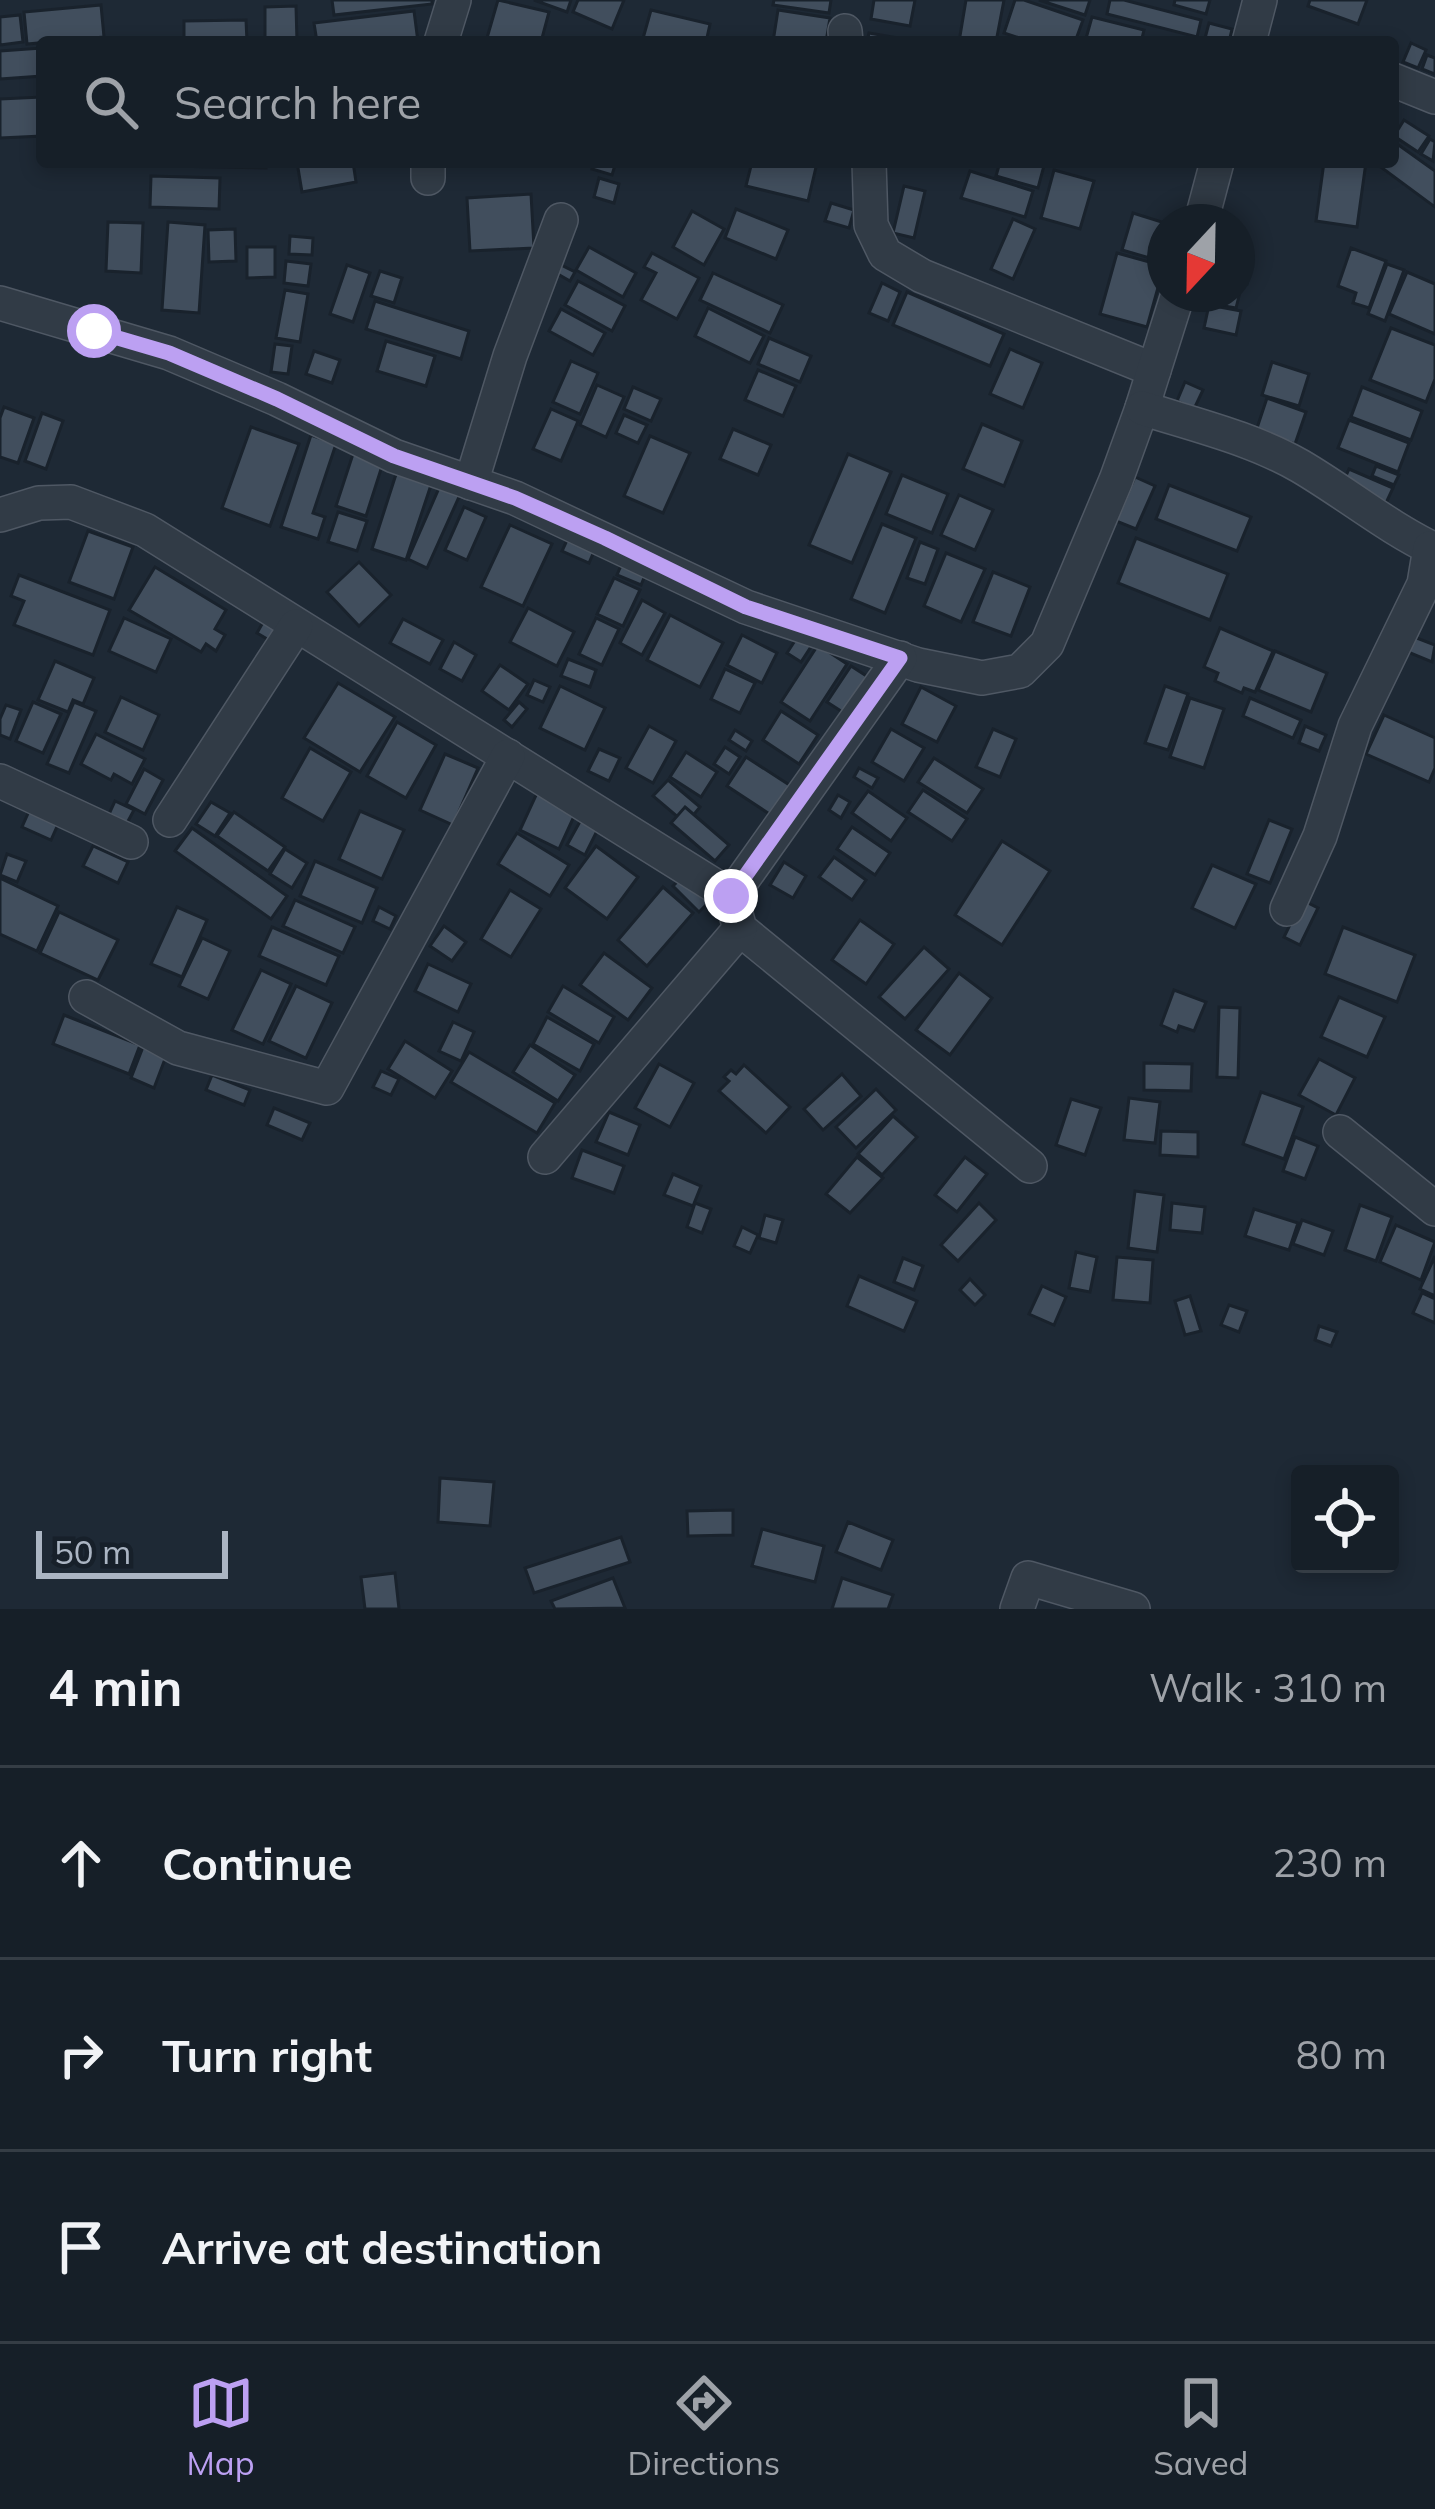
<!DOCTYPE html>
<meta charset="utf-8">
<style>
:root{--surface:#161f28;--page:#232c34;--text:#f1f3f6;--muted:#9ea2a8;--line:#353d45;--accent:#bca0f2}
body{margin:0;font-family:Mulish,sans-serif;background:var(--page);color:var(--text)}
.controls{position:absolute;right:36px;bottom:36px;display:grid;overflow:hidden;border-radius:12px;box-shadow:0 6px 18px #0003}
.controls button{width:108px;height:108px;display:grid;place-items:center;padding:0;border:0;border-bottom:3px solid var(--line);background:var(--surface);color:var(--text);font:60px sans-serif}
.compass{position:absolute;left:1147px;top:204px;width:108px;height:108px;border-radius:50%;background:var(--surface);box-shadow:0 6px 18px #0003;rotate:202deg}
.scale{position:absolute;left:36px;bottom:30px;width:192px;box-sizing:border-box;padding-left:12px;border:6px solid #abb5c3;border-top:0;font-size:33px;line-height:42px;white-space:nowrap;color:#abb5c3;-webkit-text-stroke:9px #17202a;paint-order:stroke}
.stop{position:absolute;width:36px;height:36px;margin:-27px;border:9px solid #bca0f2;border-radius:50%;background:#fff}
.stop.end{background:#bca0f2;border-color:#fff;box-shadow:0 3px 12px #0008}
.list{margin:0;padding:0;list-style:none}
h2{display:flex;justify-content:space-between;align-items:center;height:156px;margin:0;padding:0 48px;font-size:51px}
h2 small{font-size:39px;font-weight:400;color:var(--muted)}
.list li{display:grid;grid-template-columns:78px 1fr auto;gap:36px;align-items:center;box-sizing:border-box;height:192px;padding:0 48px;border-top:3px solid var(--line)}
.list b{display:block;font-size:45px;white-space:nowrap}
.list em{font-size:39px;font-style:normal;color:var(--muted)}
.icon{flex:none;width:66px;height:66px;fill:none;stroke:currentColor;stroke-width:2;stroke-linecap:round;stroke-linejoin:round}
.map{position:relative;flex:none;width:1435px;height:1609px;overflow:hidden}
.search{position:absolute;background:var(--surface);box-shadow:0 6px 18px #0003;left:36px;right:36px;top:36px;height:132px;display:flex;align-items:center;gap:30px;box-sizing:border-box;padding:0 42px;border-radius:12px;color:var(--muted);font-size:45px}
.sheet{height:732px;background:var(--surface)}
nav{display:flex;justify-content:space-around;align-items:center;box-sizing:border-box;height:168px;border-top:3px solid var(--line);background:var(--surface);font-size:33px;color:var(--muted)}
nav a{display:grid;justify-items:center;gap:6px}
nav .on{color:var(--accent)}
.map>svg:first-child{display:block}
.building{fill:#414e5d;stroke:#19222c;stroke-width:3}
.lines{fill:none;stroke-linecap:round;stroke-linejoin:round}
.minor-casing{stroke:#4f5864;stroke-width:36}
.minor{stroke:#313b46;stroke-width:33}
.route{stroke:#bca0f2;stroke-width:15}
</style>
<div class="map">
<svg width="1435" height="1609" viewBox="0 0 1435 1609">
<rect width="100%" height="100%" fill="#1e2935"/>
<g class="building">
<polygon points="332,0 432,0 432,4 334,15"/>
<polygon points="498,0 549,12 541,42 501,42 487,38"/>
<polygon points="534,0 571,0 567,12"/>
<polygon points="578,0 624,0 612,29 573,12"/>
<polygon points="774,0 831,0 829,13 773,5"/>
<polygon points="874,0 915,0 910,26 871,19"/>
<polygon points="966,0 1004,0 996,42 959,42"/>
<polygon points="1015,0 1024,0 1083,20 1075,42 1032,42 1004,33"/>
<polygon points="1039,0 1090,0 1085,15"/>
<polygon points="1110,0 1124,0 1201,20 1197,37 1107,14"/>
<polygon points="1175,0 1210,0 1206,14 1174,5"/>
<polygon points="1310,0 1367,0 1358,24 1308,6"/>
<polygon points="101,5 104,37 27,44 24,12"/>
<polygon points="296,6 297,42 265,42 265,7"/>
<polygon points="651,10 710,24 706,42 642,42"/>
<polygon points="778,10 830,18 826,42 773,42"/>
<polygon points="414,11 418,42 317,42 314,23"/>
<polygon points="20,15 23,42 0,45 0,17"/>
<polygon points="1092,17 1144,30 1141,42 1085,42"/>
<polygon points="246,20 247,42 184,42 184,21"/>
<polygon points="1209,23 1232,29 1229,42 1204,42"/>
<polygon points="869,33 898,38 897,42 867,42"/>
<polygon points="1411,43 1426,50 1418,68 1403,62"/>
<polygon points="42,48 42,76 0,79 0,51"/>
<polygon points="1427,55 1435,58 1435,74 1422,69"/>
<polygon points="42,97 42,136 0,138 0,99"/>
<polygon points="1404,120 1429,136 1418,152 1394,136"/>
<polygon points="1430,139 1435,142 1433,161 1421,154"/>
<polygon points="1393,141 1435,171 1435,207 1374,162 1393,162"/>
<polygon points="172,162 266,162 266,168 171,166"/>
<polygon points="297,162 353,162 356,182 302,192"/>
<polygon points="594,162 616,162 612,175 592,169"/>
<polygon points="752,162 794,162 816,167 808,201 746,186"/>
<polygon points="1000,162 1045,162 1038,188 996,176"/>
<polygon points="1324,162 1366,162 1357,227 1316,221"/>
<polygon points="1054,170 1094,181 1080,229 1041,218"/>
<polygon points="970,171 1033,191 1025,217 961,198"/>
<polygon points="151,176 220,178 219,209 150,207"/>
<polygon points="599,178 619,184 614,203 594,197"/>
<polygon points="904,186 925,191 914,238 893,233"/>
<polygon points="531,194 534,248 470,251 467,198"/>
<polygon points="831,203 854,210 849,228 825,221"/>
<polygon points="736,209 788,230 776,259 725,238"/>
<polygon points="692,211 724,229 704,265 673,247"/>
<polygon points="1133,213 1165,223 1165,247 1160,261 1122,250"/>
<polygon points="1013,219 1035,229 1013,279 991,269"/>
<polygon points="108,222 143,223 141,273 106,271"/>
<polygon points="168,222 205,225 199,313 162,310"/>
<polygon points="235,229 236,261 209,262 208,230"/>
<polygon points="290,236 313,238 312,255 289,254"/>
<polygon points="247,247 275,247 275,277 247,278"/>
<polygon points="589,247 636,273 623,297 576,270"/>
<polygon points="1351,248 1386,261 1369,308 1353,303 1356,293 1338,286"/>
<polygon points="652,253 699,278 677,319 641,300 656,273 644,267"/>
<polygon points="1117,253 1164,266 1147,327 1100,314"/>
<polygon points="1237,260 1251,263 1247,284 1237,282"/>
<polygon points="286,261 311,264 308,286 284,283"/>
<polygon points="1387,264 1404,270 1385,321 1368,314"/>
<polygon points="347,265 370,273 353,322 330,314"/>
<polygon points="561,265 575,272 570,281 556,273"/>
<polygon points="380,271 402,278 394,303 371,296"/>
<polygon points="1407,272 1435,284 1435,334 1389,314"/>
<polygon points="713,273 783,305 770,333 700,300"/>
<polygon points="578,281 625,306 612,331 565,305"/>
<polygon points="882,283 900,292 888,321 869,313"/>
<polygon points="285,290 308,294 300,342 276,338"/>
<polygon points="907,292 1004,334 990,366 893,325"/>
<polygon points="1237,292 1240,292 1236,308 1206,303 1208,294 1237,294"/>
<polygon points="375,301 469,331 461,359 366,329"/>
<polygon points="1209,305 1241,311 1236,335 1204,328"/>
<polygon points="708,308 764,336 750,363 695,336"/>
<polygon points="561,309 605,333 593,355 549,331"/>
<polygon points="1391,328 1435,345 1435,379 1426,402 1370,380"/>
<polygon points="769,338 811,356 800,382 758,364"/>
<polygon points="386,341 435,356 426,386 377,371"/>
<polygon points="275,344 292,346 288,374 271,372"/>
<polygon points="1010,349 1042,363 1023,408 990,394"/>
<polygon points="314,351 340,360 332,383 306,374"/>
<polygon points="571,361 598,373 580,414 553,402"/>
<polygon points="1272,362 1309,374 1299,406 1262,395"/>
<polygon points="758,370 796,386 783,416 745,400"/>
<polygon points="1185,382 1203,390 1194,409 1177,401"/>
<polygon points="597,385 624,397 606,437 580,425"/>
<polygon points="633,387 661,399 651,421 624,409"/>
<polygon points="1362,387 1422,411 1411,440 1351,417"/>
<polygon points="1267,398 1306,412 1295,444 1256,431"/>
<polygon points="4,407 34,418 18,463 0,457 0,418"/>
<polygon points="551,409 578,421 561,461 533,449"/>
<polygon points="42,413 63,421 46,469 25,461"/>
<polygon points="624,415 647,425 638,443 616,433"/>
<polygon points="1349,420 1409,443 1398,472 1338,448"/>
<polygon points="982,424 1022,441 1004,486 963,469"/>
<polygon points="251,427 299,444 270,526 222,508"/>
<polygon points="733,429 771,445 758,475 720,459"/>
<polygon points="311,435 336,444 313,513 325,517 318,539 281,527"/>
<polygon points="650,436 690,453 663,513 624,496"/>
<polygon points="353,454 383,463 366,516 336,506"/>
<polygon points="848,454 891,472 852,563 809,545"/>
<polygon points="399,465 434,476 406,560 372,549"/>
<polygon points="1376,466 1399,475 1394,485 1372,476"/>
<polygon points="1349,469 1393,488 1386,503 1342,485"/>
<polygon points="902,475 948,494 932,533 886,514"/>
<polygon points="1135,477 1155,486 1136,529 1116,521"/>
<polygon points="443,479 463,488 427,568 408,559"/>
<polygon points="1169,485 1251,517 1237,551 1156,519"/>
<polygon points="959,495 993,510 975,550 941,535"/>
<polygon points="464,507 486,517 467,560 445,550"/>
<polygon points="338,512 367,521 357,551 328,542"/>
<polygon points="882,524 916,538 885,613 851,599"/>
<polygon points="510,525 552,544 523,606 481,587"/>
<polygon points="88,531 133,547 114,599 69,582"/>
<polygon points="568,538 595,549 589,563 562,551"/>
<polygon points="1136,538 1228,574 1210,620 1118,583"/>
<polygon points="920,542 938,549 925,584 907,578"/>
<polygon points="946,553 985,569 961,622 924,606"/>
<polygon points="625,556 649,566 641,585 617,575"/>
<polygon points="359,562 391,595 359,626 327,592"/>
<polygon points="155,567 226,610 215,629 225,635 216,651 206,644 201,652 129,610"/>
<polygon points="993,572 1030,587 1011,636 973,622"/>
<polygon points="19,575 110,610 93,655 14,625 24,601 11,596"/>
<polygon points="614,578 640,590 623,626 597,614"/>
<polygon points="642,600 665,613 642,655 620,643"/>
<polygon points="528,608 574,632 557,666 510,642"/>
<polygon points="670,615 723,643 700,687 647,660"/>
<polygon points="266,617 283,627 274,643 257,633"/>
<polygon points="124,618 171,639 156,672 109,651"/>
<polygon points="596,618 619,629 602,665 579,654"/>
<polygon points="403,619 443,640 430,664 390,643"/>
<polygon points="1220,628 1273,651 1255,692 1244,688 1242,693 1215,681 1218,673 1204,667"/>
<polygon points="800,633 814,642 801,662 787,653"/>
<polygon points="742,635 777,653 762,683 727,665"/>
<polygon points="1409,635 1435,645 1432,662 1403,650"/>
<polygon points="454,642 476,655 462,681 440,669"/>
<polygon points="818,645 847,664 810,721 781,702"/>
<polygon points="1275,651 1327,673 1311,712 1258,690"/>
<polygon points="568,659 596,670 590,687 561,676"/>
<polygon points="55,661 94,678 83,704 73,700 68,712 38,700"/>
<polygon points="500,665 528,684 509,710 482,691"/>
<polygon points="851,666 868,677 844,713 827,702"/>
<polygon points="725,669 755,683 740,713 711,699"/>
<polygon points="534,680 550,687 543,702 527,695"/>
<polygon points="338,683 395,717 360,772 304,738"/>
<polygon points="560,686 605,708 585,750 540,728"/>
<polygon points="1165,686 1188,694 1168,750 1145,743"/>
<polygon points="921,687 956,706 937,742 902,724"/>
<polygon points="121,697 159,715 143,750 105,732"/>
<polygon points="1190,698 1224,709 1204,768 1170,757"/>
<polygon points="1250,698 1301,720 1293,738 1243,716"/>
<polygon points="33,702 61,714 43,753 16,741"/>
<polygon points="74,702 96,711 69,773 47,764"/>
<polygon points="519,702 527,709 512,727 504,720"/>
<polygon points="6,705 21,710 10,739 0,735 0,719"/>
<polygon points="781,711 818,735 799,764 763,740"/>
<polygon points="1384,715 1435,738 1435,768 1429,782 1366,754"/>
<polygon points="397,722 436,745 406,798 367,776"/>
<polygon points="649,726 676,741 653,783 626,768"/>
<polygon points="1305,726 1326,735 1319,751 1299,743"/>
<polygon points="891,729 924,748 904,781 872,762"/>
<polygon points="993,729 1016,739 1000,777 976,767"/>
<polygon points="735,730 752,741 746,751 729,740"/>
<polygon points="96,734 145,759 132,784 114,774 111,780 81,764"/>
<polygon points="725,747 740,757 729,774 714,764"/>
<polygon points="310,748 351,772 323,821 282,798"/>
<polygon points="599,749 620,758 609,781 588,771"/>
<polygon points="686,752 717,772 701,797 670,777"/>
<polygon points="445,754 478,768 453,825 420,810"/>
<polygon points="746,757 794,788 774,817 727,786"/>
<polygon points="934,758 983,789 967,813 918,782"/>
<polygon points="859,768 878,778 872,788 854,777"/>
<polygon points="144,769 163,780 145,814 126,804"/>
<polygon points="668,780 700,807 686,824 653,796"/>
<polygon points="923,790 967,819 952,841 908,812"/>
<polygon points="868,791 907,818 891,841 852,813"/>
<polygon points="537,793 576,812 559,849 520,830"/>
<polygon points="838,795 850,802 841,818 829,810"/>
<polygon points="115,801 134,810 127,823 109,814"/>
<polygon points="211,802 230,813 215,836 196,824"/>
<polygon points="685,807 729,845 715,861 671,823"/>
<polygon points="30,809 59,822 51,840 22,827"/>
<polygon points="360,811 404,830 382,879 339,859"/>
<polygon points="234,812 285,847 268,871 217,836"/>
<polygon points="582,818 599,827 585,855 567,845"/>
<polygon points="1269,820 1292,829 1270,883 1247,874"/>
<polygon points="852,827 890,853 875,875 837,849"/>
<polygon points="192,828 287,896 271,919 175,851"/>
<polygon points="517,833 569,865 550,896 498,864"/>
<polygon points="1002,841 1050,871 1002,945 955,915"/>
<polygon points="93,846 128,862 118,883 83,866"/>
<polygon points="596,846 638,877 607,919 565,888"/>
<polygon points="285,849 307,863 292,888 270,874"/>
<polygon points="7,854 26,861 17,882 0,875"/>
<polygon points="834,857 866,880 852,900 819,877"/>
<polygon points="315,861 377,888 362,923 300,896"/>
<polygon points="784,862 806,876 793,898 770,885"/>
<polygon points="1212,865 1256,884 1235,928 1192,908"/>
<polygon points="686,873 712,899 699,912 673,886"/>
<polygon points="0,878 58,906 37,951 0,934"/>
<polygon points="663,887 693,913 647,966 618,940"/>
<polygon points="510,890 541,909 511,957 481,939"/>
<polygon points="295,900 355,927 343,953 283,926"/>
<polygon points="1302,900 1318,908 1300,945 1284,937"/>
<polygon points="177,907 207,920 182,977 151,964"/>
<polygon points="379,907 396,916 390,929 373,921"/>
<polygon points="59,912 118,940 98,980 40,953"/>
<polygon points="860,920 894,944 866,984 832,960"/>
<polygon points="444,926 466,942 452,961 430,946"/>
<polygon points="272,927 339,956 326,985 259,956"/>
<polygon points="1343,927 1415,955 1397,1002 1325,974"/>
<polygon points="202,938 230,951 208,999 179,986"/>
<polygon points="924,947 949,969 905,1019 879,997"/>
<polygon points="604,953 652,988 628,1020 580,985"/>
<polygon points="428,964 471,984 458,1012 415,991"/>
<polygon points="261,970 291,984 263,1044 232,1030"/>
<polygon points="959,973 992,998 950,1055 916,1030"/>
<polygon points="296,986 332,1003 306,1058 269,1041"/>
<polygon points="563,986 614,1017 599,1043 548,1012"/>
<polygon points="1174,990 1206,1002 1194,1031 1179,1026 1177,1032 1161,1025"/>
<polygon points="1339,997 1385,1017 1367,1057 1321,1037"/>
<polygon points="1219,1007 1240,1008 1238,1078 1217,1077"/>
<polygon points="64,1015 140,1045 129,1074 53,1044"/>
<polygon points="547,1017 594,1044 580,1071 533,1044"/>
<polygon points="453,1022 474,1032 461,1061 439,1051"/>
<polygon points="405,1041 452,1071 435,1098 388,1069"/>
<polygon points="530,1045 575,1075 558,1101 513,1072"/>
<polygon points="143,1047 165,1059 154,1088 131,1078"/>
<polygon points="469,1052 555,1103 537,1133 451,1082"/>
<polygon points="1319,1059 1355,1078 1336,1115 1299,1095"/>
<polygon points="1144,1063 1192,1064 1191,1091 1144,1090"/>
<polygon points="659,1064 694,1083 670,1127 635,1108"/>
<polygon points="744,1065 790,1107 766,1133 719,1091 729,1081 724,1077 731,1070 736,1074"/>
<polygon points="381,1071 399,1079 391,1095 373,1087"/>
<polygon points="842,1074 861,1096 823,1130 804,1109"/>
<polygon points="212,1075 250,1090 244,1105 206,1090"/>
<polygon points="876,1089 896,1110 856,1148 836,1127"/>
<polygon points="1261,1092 1303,1107 1284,1159 1243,1144"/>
<polygon points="1129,1098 1160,1102 1155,1143 1124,1140"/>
<polygon points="1071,1099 1101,1108 1085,1155 1056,1145"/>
<polygon points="274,1108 310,1123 302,1140 267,1125"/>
<polygon points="609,1112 640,1125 628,1155 596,1142"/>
<polygon points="893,1116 917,1137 882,1175 858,1154"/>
<polygon points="1161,1131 1198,1132 1198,1157 1160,1155"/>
<polygon points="1295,1137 1318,1146 1305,1179 1283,1171"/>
<polygon points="582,1150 624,1166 614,1193 572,1178"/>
<polygon points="857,1157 883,1178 850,1213 826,1194"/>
<polygon points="965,1157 987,1174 957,1212 935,1195"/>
<polygon points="673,1174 701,1186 693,1206 664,1195"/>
<polygon points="1135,1191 1164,1195 1157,1252 1128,1248"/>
<polygon points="695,1203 711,1209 702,1233 687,1227"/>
<polygon points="979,1203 996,1220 958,1261 941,1245"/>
<polygon points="1172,1203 1205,1207 1202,1233 1170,1230"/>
<polygon points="1360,1205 1392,1217 1376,1261 1345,1250"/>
<polygon points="1254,1209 1298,1223 1289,1250 1245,1236"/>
<polygon points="765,1215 783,1220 776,1243 759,1238"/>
<polygon points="1302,1220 1333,1231 1324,1255 1293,1244"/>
<polygon points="1396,1225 1435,1242 1421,1280 1380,1262"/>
<polygon points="742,1227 758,1235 750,1253 734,1246"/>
<polygon points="1076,1252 1097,1257 1090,1292 1069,1288"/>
<polygon points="1435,1256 1435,1296 1420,1289"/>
<polygon points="1117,1257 1153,1260 1150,1303 1113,1300"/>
<polygon points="903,1258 923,1266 914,1290 894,1282"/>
<polygon points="859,1276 917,1301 904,1331 847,1306"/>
<polygon points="970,1279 985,1295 975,1305 960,1290"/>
<polygon points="1042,1286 1066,1297 1054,1325 1029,1314"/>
<polygon points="1422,1293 1435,1299 1435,1323 1413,1313"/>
<polygon points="1190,1296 1201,1331 1185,1335 1175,1301"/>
<polygon points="1229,1305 1247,1311 1239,1332 1221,1325"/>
<polygon points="1319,1326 1337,1332 1331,1346 1315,1340"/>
<polygon points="440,1478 494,1482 490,1526 438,1522"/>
<polygon points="733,1510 733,1535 688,1536 687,1511"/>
<polygon points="848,1522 893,1540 881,1570 836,1552"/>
<polygon points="762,1529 824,1546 815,1582 752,1566"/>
<polygon points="621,1537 630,1562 534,1593 525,1568"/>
<polygon points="395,1573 399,1609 365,1609 361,1577"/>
<polygon points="613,1578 625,1608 555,1609 551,1601"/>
<polygon points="842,1578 893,1595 888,1609 832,1609"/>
</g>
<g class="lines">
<defs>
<g id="minor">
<polyline points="845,31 846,42"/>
<polyline points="441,42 454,0"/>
<polyline points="1249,42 1260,0"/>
<polyline points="1393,80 1435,97"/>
<polyline points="869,162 871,225 885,254 922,276 1154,370"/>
<polyline points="428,178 428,162"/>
<polyline points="1201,222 1217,162"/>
<polyline points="0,303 169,353 277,399 394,456 515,498 746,607 918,665 982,678 1020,671 1047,644 1116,480 1142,408 1178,294"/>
<path d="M1142,408C1195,425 1251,438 1300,466C1346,493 1387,527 1435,550"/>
<polyline points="471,483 510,356 561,220"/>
<polyline points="0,515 39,503 71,502 145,530 731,896 740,929 1030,1166"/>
<polyline points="0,781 131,842"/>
<polyline points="170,820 296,626"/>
<polyline points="731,896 900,658"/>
<polyline points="1287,909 1320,836 1355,726 1424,584 1430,548"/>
<polyline points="86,997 178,1048 327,1088 508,756"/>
<polyline points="1340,1132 1435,1209"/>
<polyline points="545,1157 740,929"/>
<polyline points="1017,1609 1028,1578 1133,1609"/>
</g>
</defs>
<use href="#minor" class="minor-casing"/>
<use href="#minor" class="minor"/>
</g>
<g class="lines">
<polyline class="route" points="94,331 169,353 277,399 394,456 515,498 605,538 746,607 900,658 731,896"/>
</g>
</svg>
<div class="controls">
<button><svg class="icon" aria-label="locate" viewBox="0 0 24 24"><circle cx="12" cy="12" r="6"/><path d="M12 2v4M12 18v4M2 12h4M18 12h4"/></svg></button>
</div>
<svg class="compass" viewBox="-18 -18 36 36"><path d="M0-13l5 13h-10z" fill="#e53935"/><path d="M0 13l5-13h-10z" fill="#9ea2a8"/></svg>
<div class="scale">50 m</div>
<div class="stop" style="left:94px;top:331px"></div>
<div class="stop end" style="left:731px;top:896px"></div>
<div class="search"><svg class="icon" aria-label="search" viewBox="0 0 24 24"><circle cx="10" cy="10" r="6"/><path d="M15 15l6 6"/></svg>Search here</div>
</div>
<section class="sheet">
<h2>4 min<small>Walk · 310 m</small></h2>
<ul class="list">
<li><svg class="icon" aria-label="ahead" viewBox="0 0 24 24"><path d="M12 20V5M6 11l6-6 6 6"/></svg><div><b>Continue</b></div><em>230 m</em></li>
<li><svg class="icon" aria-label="right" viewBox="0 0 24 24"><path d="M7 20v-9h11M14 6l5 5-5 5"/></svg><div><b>Turn right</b></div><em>80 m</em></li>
<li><svg class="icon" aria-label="arrive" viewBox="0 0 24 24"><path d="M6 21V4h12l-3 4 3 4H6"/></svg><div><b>Arrive at destination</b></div></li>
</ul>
</section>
<nav>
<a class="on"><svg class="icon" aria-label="map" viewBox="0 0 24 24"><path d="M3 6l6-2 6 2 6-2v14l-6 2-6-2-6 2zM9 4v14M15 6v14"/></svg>Map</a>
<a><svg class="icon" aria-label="directions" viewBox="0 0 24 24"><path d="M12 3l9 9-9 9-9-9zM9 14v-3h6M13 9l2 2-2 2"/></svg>Directions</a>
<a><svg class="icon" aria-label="saved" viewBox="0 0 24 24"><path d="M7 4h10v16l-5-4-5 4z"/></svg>Saved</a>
</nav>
